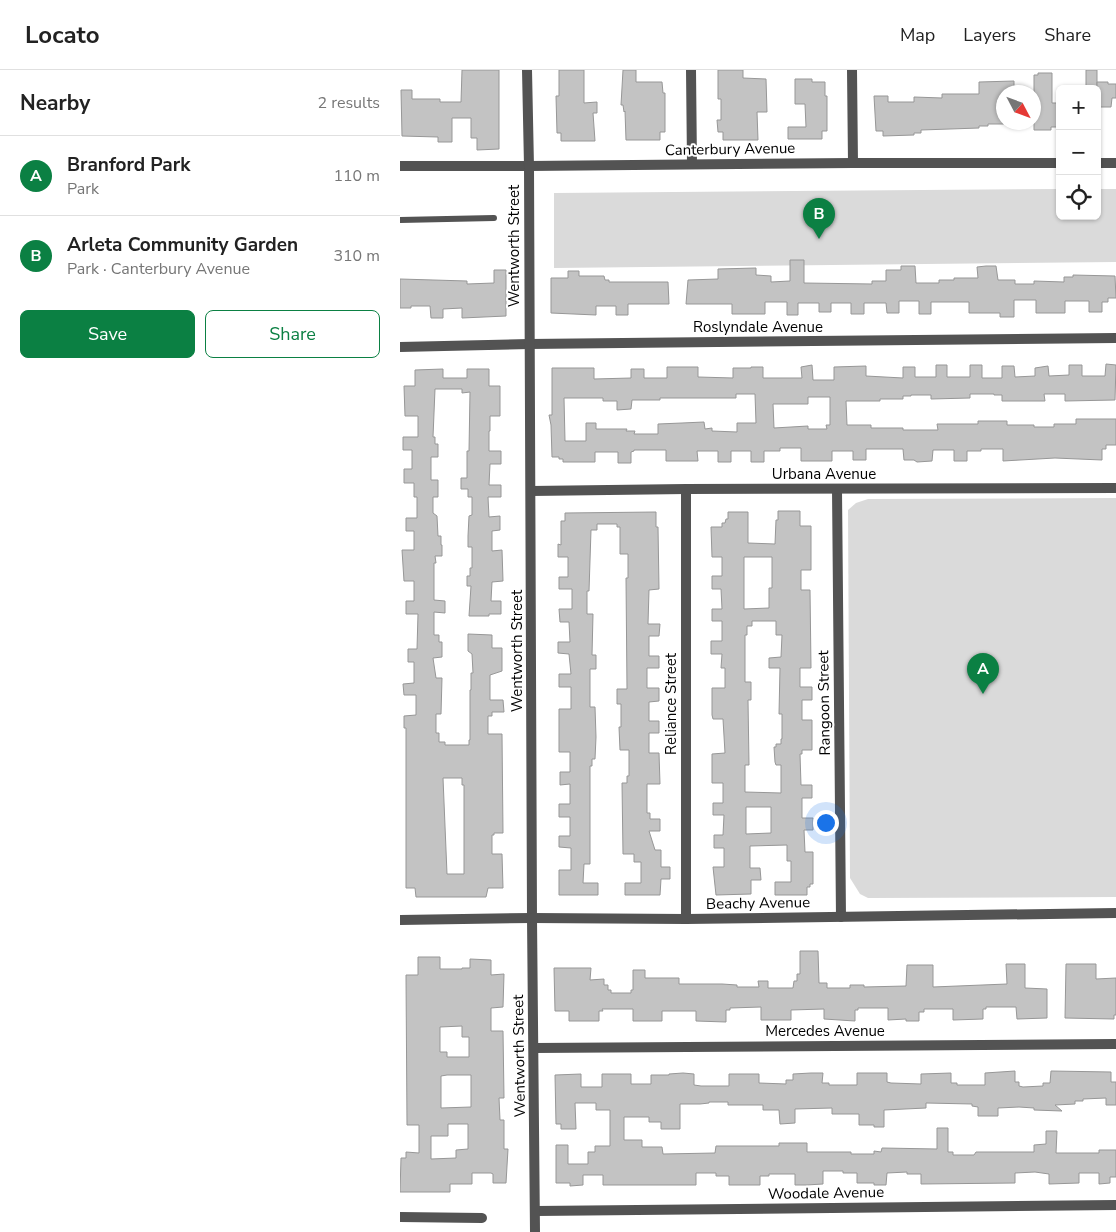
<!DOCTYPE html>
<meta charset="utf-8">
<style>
:root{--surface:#fff;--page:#f6f6f6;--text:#222;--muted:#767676;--line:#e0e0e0;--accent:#0b8043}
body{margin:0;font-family:"Nunito Sans",sans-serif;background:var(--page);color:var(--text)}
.controls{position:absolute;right:15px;top:15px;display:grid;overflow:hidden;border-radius:8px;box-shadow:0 1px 4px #0004}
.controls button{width:45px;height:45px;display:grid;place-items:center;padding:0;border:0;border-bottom:1px solid var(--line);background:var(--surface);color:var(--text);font:25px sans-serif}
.compass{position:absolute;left:596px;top:15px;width:45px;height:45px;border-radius:50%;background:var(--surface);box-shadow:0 1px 4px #0004;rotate:131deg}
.you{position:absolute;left:425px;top:752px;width:18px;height:18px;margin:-12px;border:4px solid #fff;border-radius:50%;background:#1a73e8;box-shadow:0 0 0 8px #1a73e833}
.badge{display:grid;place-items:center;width:32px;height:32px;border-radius:50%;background:var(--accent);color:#fff;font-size:16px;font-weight:700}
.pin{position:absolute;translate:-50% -41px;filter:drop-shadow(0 1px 2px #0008)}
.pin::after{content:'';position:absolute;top:26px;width:18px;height:15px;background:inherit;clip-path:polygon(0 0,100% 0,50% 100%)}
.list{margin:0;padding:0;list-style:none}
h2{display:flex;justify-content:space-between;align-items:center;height:65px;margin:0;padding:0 20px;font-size:21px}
h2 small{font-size:16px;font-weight:400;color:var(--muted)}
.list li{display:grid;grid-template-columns:32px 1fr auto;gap:15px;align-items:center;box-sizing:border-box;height:80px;padding:0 20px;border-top:1px solid var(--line)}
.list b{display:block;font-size:19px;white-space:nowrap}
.list p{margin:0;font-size:16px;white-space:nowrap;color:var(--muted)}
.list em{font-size:16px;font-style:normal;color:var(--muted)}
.actions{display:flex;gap:10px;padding:15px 20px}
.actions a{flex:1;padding:11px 0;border:1px solid var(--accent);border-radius:8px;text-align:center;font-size:18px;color:var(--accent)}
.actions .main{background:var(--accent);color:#fff}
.icon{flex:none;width:28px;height:28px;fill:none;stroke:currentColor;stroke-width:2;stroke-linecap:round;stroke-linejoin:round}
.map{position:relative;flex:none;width:716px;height:1162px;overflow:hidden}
header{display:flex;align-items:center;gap:30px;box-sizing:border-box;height:70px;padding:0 25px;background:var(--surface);border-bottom:1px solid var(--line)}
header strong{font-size:24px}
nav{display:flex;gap:28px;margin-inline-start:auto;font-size:18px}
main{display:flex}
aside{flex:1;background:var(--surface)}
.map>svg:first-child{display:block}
.green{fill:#dadada}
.building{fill:#c3c3c3;stroke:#979797;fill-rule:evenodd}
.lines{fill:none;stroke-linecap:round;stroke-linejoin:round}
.service{stroke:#535353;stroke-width:6}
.minor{stroke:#535353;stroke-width:10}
.tertiary{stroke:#535353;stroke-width:10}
.labels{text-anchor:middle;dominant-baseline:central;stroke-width:4;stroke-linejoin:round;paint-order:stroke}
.street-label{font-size:15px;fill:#000;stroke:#fff}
</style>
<header>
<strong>Locato</strong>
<nav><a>Map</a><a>Layers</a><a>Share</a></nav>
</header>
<main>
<aside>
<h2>Nearby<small>2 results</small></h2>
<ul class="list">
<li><span class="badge">A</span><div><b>Branford Park</b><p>Park</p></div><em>110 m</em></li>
<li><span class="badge">B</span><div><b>Arleta Community Garden</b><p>Park · Canterbury Avenue</p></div><em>310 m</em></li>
</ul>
<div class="actions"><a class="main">Save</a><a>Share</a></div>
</aside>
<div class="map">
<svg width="716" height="1162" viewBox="0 0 716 1162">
<rect width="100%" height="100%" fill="#fff"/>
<g class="green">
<polygon points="660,119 660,146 697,146 697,119 716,119 716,192 154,198 154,123"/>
<polygon points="716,428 716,827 468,828 460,824 450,808 448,440 456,433 468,429"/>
</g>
<g class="building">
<polygon points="62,0 99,0 99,79 77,80 77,68 71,68 71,48 52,48 52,72 38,72 38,67 2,66 1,20 12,20 12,29 40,29 40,32 61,32"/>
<polygon points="159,0 184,0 184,33 197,32 197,43 193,43 195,71 161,71 161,63 157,63 156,26 159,26"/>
<polygon points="223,0 236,0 236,12 262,12 263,23 265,23 265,62 260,62 260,70 226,70 225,41 224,42 223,35 221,35"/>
<polygon points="318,0 343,0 343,8 366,9 367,42 357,42 358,70 323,70 323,62 318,62 317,50 321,50 321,29 318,29"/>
<rect x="686" y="0" width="11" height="19"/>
<polygon points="638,3 652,3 652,33 660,33 660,57 651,57 651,60 634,60 634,5 638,5"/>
<polygon points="395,9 412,9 412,12 425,12 425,26 427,26 427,61 422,61 422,69 388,69 388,57 406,57 405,34 395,34"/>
<polygon points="614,11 614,22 604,22 604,54 588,54 588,56 579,56 579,58 521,60 521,63 514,63 514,65 483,66 483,61 476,61 474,26 488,26 488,32 514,32 514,27 542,28 542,24 579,24 579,12"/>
<polygon points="697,12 708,12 708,14 716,14 716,28 712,28 711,37 697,37"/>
<polygon points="390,190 404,190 404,213 472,214 472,211 486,211 486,200 501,200 501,196 515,196 516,213 539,213 539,210 554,210 554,208 578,208 577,197 586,196 596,196 598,210 615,210 615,214 634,214 634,211 664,212 664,207 673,207 673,205 715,206 716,228 708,228 708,232 702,232 702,242 689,242 689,231 665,231 665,243 636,243 636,230 614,230 614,247 600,247 600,243 569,243 569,232 531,232 531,244 519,244 519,231 499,231 499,243 487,243 486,233 464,233 464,244 451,244 451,233 431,233 431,242 419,242 419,233 398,233 398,245 387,245 387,232 365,232 365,244 332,244 332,234 286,234 288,210 318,209 318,199 356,198 356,205 371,206 371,212 390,211"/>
<polygon points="94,200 106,200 106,246 62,248 62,238 43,239 43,248 31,248 30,236 11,236 11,238 0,238 0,209 67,211 67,214 94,213"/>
<polygon points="168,201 179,201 179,206 204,206 205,210 209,210 209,212 268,212 269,234 228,234 228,245 216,245 216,236 196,236 196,245 151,243 151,208 168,208"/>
<path d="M706,294L716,295L715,330L665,331V324H644L645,331H602V325H594V324H570V328L531,329V325H511V326H503V329H480V331H446L447,355H471V358H503V360H538L537,354H578V351H607V355H634V357H654V354H676V349H716V375H706V379H702V390L655,388L603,391V379H581V381H567V391H554V380H533L532,391L517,392L514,390H504L503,379H466V390H453V381H432V391H401V378H380V381H364V392H351V381H331V392H318V381H297L298,391H266V380H234V381L231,382V393H218V382H195V392H163V389H159V387H152L151,355L149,345H152V298H194V309L231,308V299H244V308H267V297H298V307L333,308V298H351V297H363V308H402L401,297L412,295L413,310H434V297L466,296V306L503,308V297H515V307H536V295H547V307H570V295H582V308H602V296H614L615,307L635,306V298L648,296L649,306L669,305V295H682V306H705ZM336,324H355L356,353H337V362L312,361V358L305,359L304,352L282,353L258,354V364H234L235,361H226L227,359H196V353H186V371H165L164,328H203V331H217V340L231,339L232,330H260V328H336ZM408,327H430V355H426L427,359H408V356L374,358L373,334H408Z"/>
<path d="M43,299V308H67V299H89V316H100V346H90V361H89V381H101V394H90L89,415H101V427H88L89,447L100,446V460L92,461V481L102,480L103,511L92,512L91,531H101V544H89V546H69L71,516H67V506H70V498H72V477H68V466L69,446L72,445V427H68V419H61V408H67V381H69L70,322L62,323V319H35L33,367H35V374H38V387H31V410H38V427H33V443L37,446L38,466H41V475H42V486H35L36,493H34V530L45,531V543L34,542V565H39V572H42V587L33,588L36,608H42L41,644H36V663H39V672H45V675H69V670H70V620H71V603H73L72,584L68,581V564L92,565V578H102V601L90,605V630H103L104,642H92V646H88V664H102L103,763H94V765H92V784H102L103,818H88L86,827H16L15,818H6V658H4V646L16,645V625H4L3,614L14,613V592H8V579H17L18,544H6V531H14V511H4L2,480H14V461H6V448H17V427H14V413H4V399H12V380H3V367H18V346H5L4,316H15V300ZM43,708H62V715H64V804H47Z"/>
<path d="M378,441H400V456H411V500H401V520H410L411,598H400V617H412V630H402V650H412V680H402V684H400L401,715H412V728H402V748H413V760H404L405,782H413V814H410V817H407V825H375V812H391V791H387V775L350,776V798H360L361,810H351V824L316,825L313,797H324V778H314V765H323L324,745H313V733H323V713H312V684L325,683L323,649H313L312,645V618H325V598H321L322,584H311V571H322V551H312V539H322L321,519H312V506H322V487H312L311,457H322V453H325L326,449H328V442H348V473L375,474L376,450H378ZM344,487H372V518H369V538L344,539ZM352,551H376V565H382L381,587L369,588V598H380L379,644H382V669H381V674H376V677H374L375,692L376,695H381V723L345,722V695H349L348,630H351V612H345V565H347V556H352ZM346,737H371V763L346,764Z"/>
<polygon points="256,442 256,457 258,457 259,519 249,520 248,554 260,554 259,566 249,566 249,586 259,586 259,598 247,598 247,618 259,618 259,631 249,632 249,651 259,651 259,663 249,663 249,683 259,683 260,714 247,714 247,743 250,743 250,749 260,749 260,761 249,761 255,780 261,780 261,797 270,797 270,809 261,809 260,825 225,825 225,813 241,813 241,792 234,792 234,784 223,784 222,713 227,713 227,706 229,706 229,680 220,680 219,657 221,657 221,634 217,634 217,619 227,619 226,508 228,508 228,484 220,484 220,457 217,457 217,454 197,454 197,460 191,460 189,521 187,521 187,544 193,544 192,585 196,585 196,599 190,599 190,637 195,637 196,667 195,689 192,689 192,696 190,696 190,794 184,794 183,813 198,813 198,825 159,825 159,800 171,800 171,778 159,777 159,766 170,766 170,747 159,747 159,734 170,734 170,714 160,715 160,702 170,702 170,682 159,682 159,639 171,639 171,617 159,617 159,604 171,604 169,584 158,583 158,572 170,572 169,552 160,552 159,539 172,539 172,519 159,519 159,507 168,507 168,487 158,487 158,474 161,475 161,451 165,451 165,443"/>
<polygon points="400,881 418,881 419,913 427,913 427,918 450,918 450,915 464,915 464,917 506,916 507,895 533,895 533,917 607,914 606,894 625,894 625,918 647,919 647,948 617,949 616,937 586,937 586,939 583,939 583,949 553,950 553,939 524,939 524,942 519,942 519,951 506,951 506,949 488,950 488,938 458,938 458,940 455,940 455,951 424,949 424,939 391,940 391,950 361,950 361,937 330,938 330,940 326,940 326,952 296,951 296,941 262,941 262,951 233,951 233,939 202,939 203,941 199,941 199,951 169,951 169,941 155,941 154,898 191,898 190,910 204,909 204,915 208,915 208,920 211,920 211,923 231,923 231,920 233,920 233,900 245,900 245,908 279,908 279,914 322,914 337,915 337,917 359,917 358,911 368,911 368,918 393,918 394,911 397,911 397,904 400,904"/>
<path d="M18,887H40V899H62V898H70V889L91,890V905L104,904L103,937L91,938V961H103L104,1028H99L100,1050H104V1079H108L106,1113H93V1104L91,1103H72V1114H50V1122H0L1,1088H6V1082L19,1083V1055H7L6,905H18ZM62,956V967H69V987H47V982H40V957ZM47,1005H71V1037L41,1038V1006ZM48,1054H68V1079L56,1080V1088L31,1089V1066H48Z"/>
<polygon points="666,894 696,894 696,909 716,908 716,945 714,945 714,949 665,948"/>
<polygon points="615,1001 615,1012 619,1012 619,1016 623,1017 643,1016 643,1013 650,1013 651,1001 711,1002 711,1012 716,1012 716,1035 706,1035 706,1028 683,1029 683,1031 675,1031 675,1034 655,1035 662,1041 634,1040 634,1038 619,1037 598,1038 598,1046 578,1046 578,1037 572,1036 572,1034 526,1033 526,1038 484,1040 484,1057 474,1057 474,1055 459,1055 459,1044 432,1044 432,1038 395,1039 395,1053 380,1054 379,1040 363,1040 363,1035 328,1035 328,1032 309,1032 309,1033 300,1034 280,1034 280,1059 261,1059 261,1052 249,1052 249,1047 224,1047 224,1070 242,1070 242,1077 262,1077 263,1084 315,1083 316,1076 379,1076 379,1073 407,1073 407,1082 451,1082 451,1084 474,1084 474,1081 481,1082 482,1078 537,1079 537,1058 548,1058 548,1082 553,1082 553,1085 574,1085 576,1082 634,1082 634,1075 646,1074 646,1061 657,1061 656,1083 699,1083 699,1080 716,1080 716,1107 710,1107 710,1113 699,1114 699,1103 679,1103 679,1113 649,1114 649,1104 635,1102 615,1103 615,1113 521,1114 521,1104 507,1104 507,1102 487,1103 486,1115 474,1115 474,1113 457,1113 457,1103 443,1103 443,1101 423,1101 423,1114 406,1115 395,1115 395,1104 369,1104 369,1106 360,1106 360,1115 329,1115 329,1106 316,1106 316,1103 296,1103 296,1115 203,1115 203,1105 183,1105 183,1115 170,1116 170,1113 156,1113 156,1075 168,1075 168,1094 188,1094 188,1082 195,1082 195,1076 210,1076 210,1040 196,1040 196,1033 175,1033 176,1059 161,1059 161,1054 156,1054 155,1005 181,1004 181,1017 202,1017 202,1004 231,1004 231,1014 251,1014 251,1005 269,1005 269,1004 283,1003 294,1004 294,1015 301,1016 329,1016 329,1004 359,1004 359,1013 386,1014 386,1010 393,1010 393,1004 411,1003 423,1003 422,1013 429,1013 429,1015 457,1015 457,1003 487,1003 487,1012 491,1013 521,1014 521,1004 551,1003 551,1013 557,1013 557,1015 585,1015 585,1003"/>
</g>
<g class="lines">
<polyline class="service" points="0,150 94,148"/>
<g class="minor">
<polyline points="291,0 292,94"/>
<polyline points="452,0 453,93"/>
<polyline points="0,96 129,96"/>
<polyline points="0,277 129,274 716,268"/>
<polyline points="286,419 286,849"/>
<polyline points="437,419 441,847"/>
<polyline points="131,421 286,419 716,418"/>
<polyline points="0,850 132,848"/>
<polyline points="134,978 716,974"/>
<polyline points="136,1141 716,1135"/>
<polyline points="0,1147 82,1148"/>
</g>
<g class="tertiary">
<polyline points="127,0 129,96 132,848 135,1162"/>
<polyline points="697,93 716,93"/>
<polyline points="129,96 453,93 660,93"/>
<polyline points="132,848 286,849 716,843"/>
</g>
</g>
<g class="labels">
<g class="street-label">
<text transform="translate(330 79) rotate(-1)">Canterbury Avenue</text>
<text transform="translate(114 176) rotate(-90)">Wentworth Street</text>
<text x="358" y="257">Roslyndale Avenue</text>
<text x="424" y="404">Urbana Avenue</text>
<text transform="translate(117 581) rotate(-90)">Wentworth Street</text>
<text transform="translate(424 633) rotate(-91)">Rangoon Street</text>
<text transform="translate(271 634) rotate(-90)">Reliance Street</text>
<text transform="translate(358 833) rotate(-1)">Beachy Avenue</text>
<text x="425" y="961">Mercedes Avenue</text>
<text transform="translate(119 986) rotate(-91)">Wentworth Street</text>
<text transform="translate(426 1123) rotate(-1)">Woodale Avenue</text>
</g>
</g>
</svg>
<div class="controls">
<button>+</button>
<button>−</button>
<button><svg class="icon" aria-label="locate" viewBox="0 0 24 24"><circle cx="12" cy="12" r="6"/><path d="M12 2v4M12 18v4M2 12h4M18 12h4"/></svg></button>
</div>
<svg class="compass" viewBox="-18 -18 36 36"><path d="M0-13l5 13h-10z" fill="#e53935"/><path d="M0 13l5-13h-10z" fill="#767676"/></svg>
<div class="you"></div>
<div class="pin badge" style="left:583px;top:624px">A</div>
<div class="pin badge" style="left:419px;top:169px">B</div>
</div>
</main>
